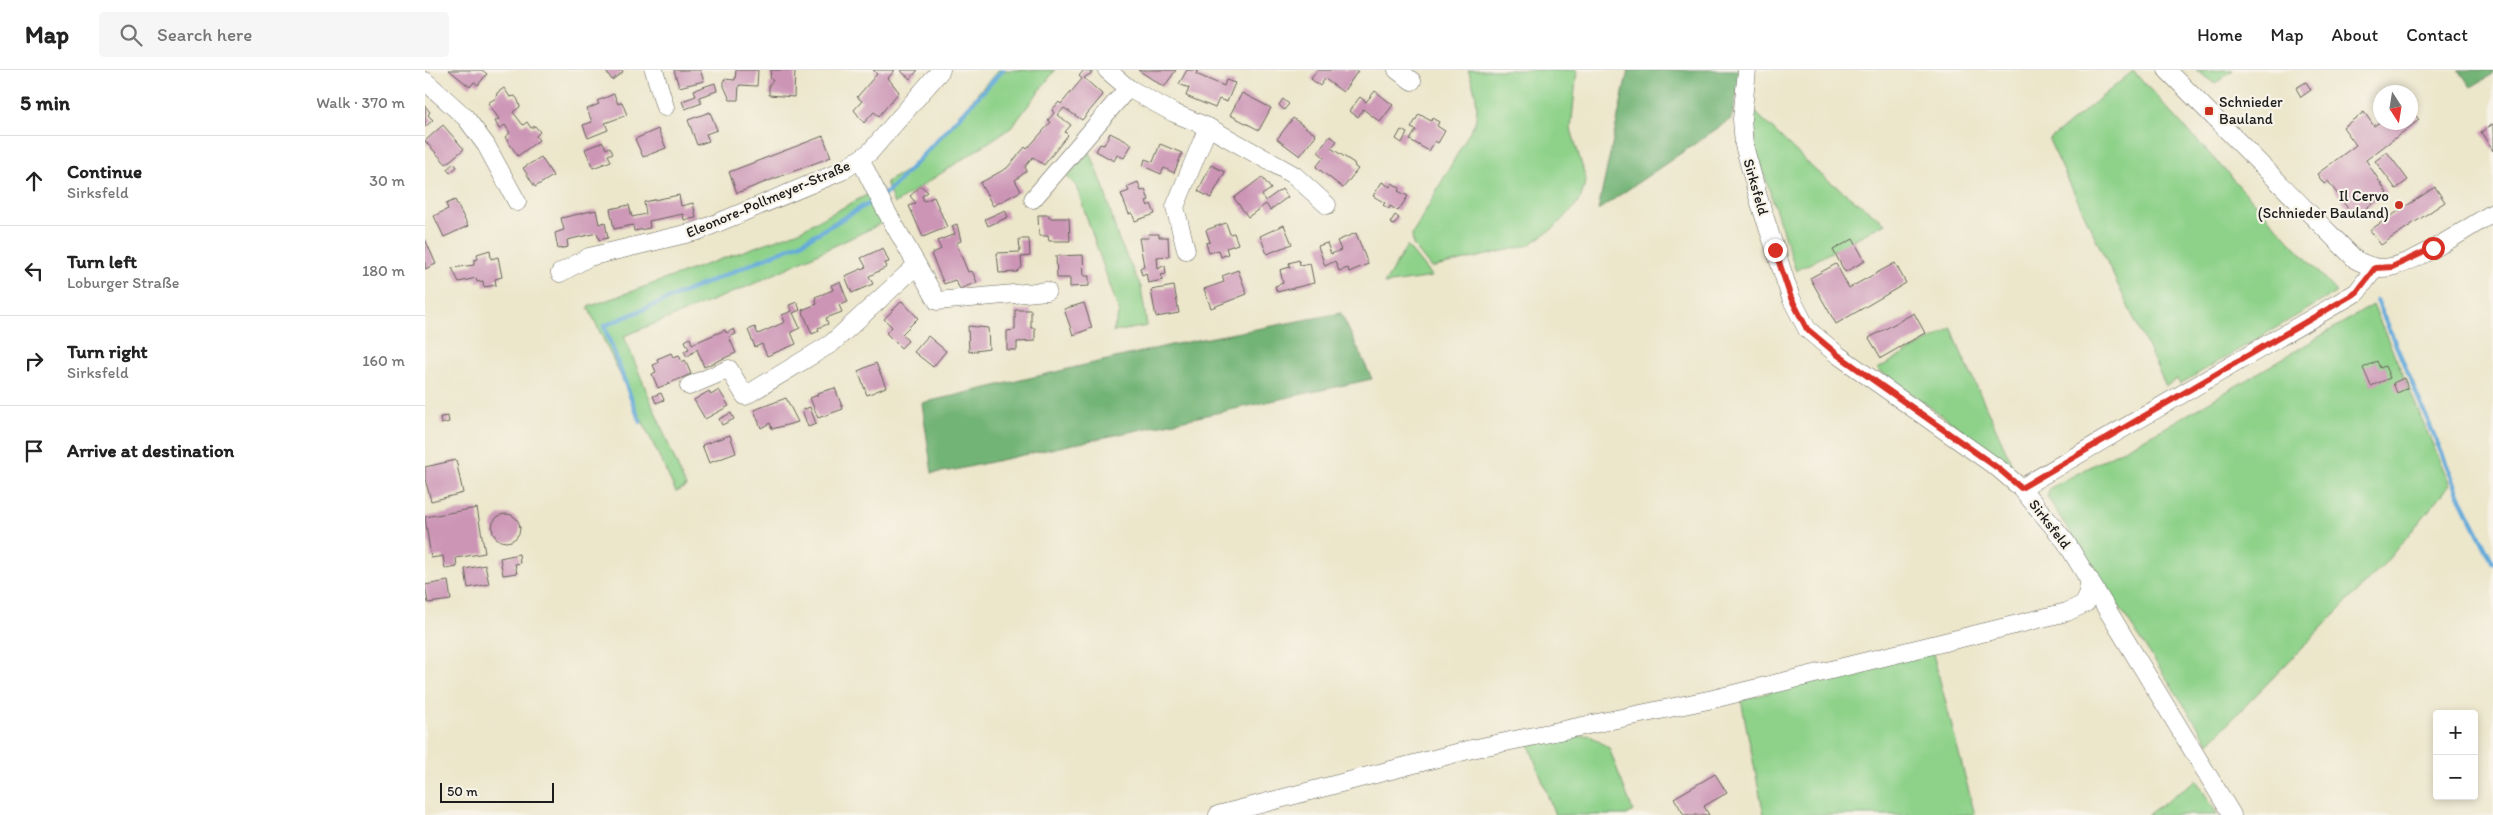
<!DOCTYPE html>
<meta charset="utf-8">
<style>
:root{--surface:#fff;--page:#f6f6f6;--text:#222;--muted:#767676;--line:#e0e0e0}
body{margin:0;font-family:Itim,sans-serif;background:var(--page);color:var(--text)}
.controls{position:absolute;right:15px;bottom:15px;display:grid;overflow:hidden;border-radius:5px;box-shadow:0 2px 8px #0003}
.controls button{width:45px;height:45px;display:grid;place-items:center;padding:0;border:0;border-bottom:1px solid var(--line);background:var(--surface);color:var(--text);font:25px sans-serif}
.compass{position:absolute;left:1948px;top:15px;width:45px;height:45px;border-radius:50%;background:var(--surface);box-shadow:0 2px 8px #0003;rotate:168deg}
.scale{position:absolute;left:15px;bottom:12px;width:114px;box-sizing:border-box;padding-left:5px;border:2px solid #1c1c1c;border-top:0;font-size:14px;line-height:18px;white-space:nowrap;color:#1c1c1c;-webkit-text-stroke:4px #f7f3e8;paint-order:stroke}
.stop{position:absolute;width:15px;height:15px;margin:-11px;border:4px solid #d93025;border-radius:50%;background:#fff}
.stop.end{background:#d93025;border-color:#fff;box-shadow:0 1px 5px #0008}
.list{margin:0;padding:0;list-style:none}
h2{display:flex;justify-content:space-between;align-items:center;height:65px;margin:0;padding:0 20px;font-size:21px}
h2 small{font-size:16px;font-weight:400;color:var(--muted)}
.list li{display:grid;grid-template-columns:32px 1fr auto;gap:15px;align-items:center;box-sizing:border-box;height:90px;padding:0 20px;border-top:1px solid var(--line)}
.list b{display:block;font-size:19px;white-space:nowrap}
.list p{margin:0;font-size:16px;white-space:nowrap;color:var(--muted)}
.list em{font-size:16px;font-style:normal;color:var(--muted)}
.icon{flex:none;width:28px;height:28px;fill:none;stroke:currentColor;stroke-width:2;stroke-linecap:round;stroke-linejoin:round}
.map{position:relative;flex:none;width:2068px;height:745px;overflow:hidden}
header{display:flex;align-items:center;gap:30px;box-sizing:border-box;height:70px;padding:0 25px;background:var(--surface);border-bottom:1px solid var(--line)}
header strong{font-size:24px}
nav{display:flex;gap:28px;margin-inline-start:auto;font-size:18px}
.search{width:350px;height:45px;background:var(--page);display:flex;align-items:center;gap:12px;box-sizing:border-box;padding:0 18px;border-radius:5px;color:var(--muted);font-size:19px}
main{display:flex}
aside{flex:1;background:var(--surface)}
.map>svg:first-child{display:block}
.green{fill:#8ed28a;stroke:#557753}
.forest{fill:#72b476;stroke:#476849}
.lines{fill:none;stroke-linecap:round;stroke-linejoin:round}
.stream{stroke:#63aada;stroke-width:4.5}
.building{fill:#cc95b6}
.minor-casing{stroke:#656359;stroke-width:19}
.minor{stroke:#fff;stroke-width:18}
.route{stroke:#d93025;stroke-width:6}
.poi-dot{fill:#c8321e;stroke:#f7f3e8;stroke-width:2}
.labels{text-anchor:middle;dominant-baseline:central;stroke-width:4.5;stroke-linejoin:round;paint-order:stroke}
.poi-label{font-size:15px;fill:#1c1c1c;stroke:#f7f3e8;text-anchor:start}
.street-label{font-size:15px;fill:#1c1c1c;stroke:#f7f3e8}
</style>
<header>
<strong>Map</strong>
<div class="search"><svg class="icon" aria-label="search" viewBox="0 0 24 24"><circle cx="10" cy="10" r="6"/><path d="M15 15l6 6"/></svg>Search here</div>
<nav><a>Home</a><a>Map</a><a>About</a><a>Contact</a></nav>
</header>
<main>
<aside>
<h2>5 min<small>Walk · 370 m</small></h2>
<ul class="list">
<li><svg class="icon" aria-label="ahead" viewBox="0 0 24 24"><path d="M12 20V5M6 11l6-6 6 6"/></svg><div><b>Continue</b><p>Sirksfeld</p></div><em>30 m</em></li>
<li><svg class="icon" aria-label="left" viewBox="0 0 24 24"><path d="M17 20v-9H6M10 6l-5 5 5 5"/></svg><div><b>Turn left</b><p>Loburger Straße</p></div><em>180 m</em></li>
<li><svg class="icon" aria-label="right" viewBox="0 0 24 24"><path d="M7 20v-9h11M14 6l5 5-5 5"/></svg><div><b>Turn right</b><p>Sirksfeld</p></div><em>160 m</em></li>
<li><svg class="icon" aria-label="arrive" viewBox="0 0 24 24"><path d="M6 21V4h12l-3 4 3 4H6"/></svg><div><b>Arrive at destination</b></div></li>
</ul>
</aside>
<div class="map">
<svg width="2068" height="745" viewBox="0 0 2068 745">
<rect width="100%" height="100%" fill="#f7f3e8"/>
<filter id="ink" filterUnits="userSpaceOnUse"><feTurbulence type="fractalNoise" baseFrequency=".02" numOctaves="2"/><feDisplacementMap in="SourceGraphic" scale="10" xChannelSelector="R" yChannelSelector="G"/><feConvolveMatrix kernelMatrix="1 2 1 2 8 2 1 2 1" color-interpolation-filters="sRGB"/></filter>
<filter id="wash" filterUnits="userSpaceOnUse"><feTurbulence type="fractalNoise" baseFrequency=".0096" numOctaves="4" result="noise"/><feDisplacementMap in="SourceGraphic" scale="20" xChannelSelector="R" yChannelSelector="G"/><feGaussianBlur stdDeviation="1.12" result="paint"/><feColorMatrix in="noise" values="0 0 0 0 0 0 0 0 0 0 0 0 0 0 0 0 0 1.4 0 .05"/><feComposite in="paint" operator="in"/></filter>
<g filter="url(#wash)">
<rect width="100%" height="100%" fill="#ece6cb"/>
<g class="green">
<polygon points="573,0 630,0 587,57 469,134 461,112 488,97"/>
<path d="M1043,0H1152L1146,59L1161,109L1156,127L1148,139L1130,157L1104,175L1006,198L988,175L987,165L1050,52C1055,34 1049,17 1043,0Z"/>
<polygon points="1771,0 1808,0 1790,14"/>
<polygon points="1708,1 1912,222 1755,314 1752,309 1741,316 1624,70"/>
<polygon points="1328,40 1391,101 1460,153 1371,201 1330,77"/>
<polygon points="665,82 678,115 693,168 716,217 722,256 688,262 694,242 651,116 642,107"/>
<polygon points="449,121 462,151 326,215 199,266 261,417 251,422 163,237 372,162"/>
<polygon points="982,176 1007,207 959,214"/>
<polygon points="1948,235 2025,415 1960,493 1784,673 1622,427 1625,418 1743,356"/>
<polygon points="1527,258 1534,278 1588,396 1452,299"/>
<polygon points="1507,580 1550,745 1339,745 1316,630"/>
<polygon points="1164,665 1184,678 1208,741 1202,745 1130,745 1104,675"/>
<polygon points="1771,710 1793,745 1722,745"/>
</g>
<g class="forest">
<polygon points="1203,0 1318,0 1306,49 1173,140"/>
<polygon points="2034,0 2068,0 2068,4 2046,17"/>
<polygon points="916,243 947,309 525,401 507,403 497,333 746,275"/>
</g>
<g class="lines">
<g class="stream">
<polyline points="458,125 468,117 578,0"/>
<polyline points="1952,230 2036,429 2068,493"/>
<polyline points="215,352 179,256 376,173 451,129"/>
</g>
</g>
<g id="blocks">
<g class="building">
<polygon points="24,0 57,0 62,4 53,15 49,12 45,17"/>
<polygon points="180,0 197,0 198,2 187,10"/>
<polygon points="249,0 275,0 279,11 254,17"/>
<polygon points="311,0 333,0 332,16 314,15 313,30 305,30 299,16 299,9 310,10"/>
<polygon points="346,0 370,0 369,27 344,25 344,14 348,11 345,8"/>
<polygon points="448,0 470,0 463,8 474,22 454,46 449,42 439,53 429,40 437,31 432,27 452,4"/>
<polygon points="475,0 493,0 485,9"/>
<polygon points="659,0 668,2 659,8 678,25 657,50 639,38 633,45 646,55 640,62 643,65 619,95 608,87 600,97 602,101 590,110 596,121 568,136 555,113 582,98 600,77 602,79 626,52 623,50 629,43 627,40 634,32 636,34 657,9 654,6"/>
<polygon points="713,0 751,0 739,17"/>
<polygon points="762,0 773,0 771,4 799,16 801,10 810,13 802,32 794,29 790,38 761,26 764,18 754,14"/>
<polygon points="892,0 931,0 933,1 918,22 900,9 895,16 886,9"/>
<polygon points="1881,12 1886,20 1876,27 1871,18"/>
<polygon points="290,13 292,21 274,27 277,33 260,39 257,31 271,26 269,20"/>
<polygon points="79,18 85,27 90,26 93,30 95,37 88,42 98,55 102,52 106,58 110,56 115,62 111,66 114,70 93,86 80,67 85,63 80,55 74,59 70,51 74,49 63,33 71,28 72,23"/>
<polygon points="950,21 968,35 955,52 938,39 933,47 924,41 935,27 941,32"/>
<polygon points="817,23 846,38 834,60 805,45"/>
<polygon points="189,24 193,34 197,32 202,45 180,53 183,60 163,68 158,55 167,52 162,39 174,34 172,31"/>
<polygon points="858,29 864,34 859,40 854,35"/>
<polygon points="0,36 5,42 3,45 8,50 0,57"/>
<polygon points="1986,39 1994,50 1941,90 1962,123 1929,147 1903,111 1899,114 1892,104 1931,75 1918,57 1939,42 1949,56 1956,51 1986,52"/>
<polygon points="285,42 292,60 281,64 284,71 272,75 263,50"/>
<polygon points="994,44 1006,51 1007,48 1014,52 1012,56 1020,61 1013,73 1010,71 1004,81 985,70 991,60 986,58"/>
<polygon points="868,48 891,65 875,86 852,69"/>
<polygon points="2068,54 2068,81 2056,62"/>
<polygon points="18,55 39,79 21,94 0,71"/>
<polygon points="233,59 241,78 218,87 210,69"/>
<polygon points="976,60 982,63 977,73 971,69"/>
<polygon points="685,63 707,74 699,88 692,85 689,91 671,81 675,74 679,75"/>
<polygon points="398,66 406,87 312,123 304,102"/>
<polygon points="905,66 912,71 906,78 929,93 930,97 933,99 918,118 891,97 899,87 893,82"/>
<polygon points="178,72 181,79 185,77 188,83 183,85 186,91 168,98 160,79"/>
<polygon points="735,74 757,83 749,103 739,98 736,104 718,96 720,89 728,92"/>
<polygon points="1962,82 1983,110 1971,119 1950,91"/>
<polygon points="116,87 128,106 110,117 98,98"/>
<polygon points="29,93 32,97 25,103 22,99"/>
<polygon points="786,95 800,102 786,128 773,121"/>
<polygon points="837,107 846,119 837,125 840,131 857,119 863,127 845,140 841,134 823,147 809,128"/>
<polygon points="713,112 716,121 720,120 724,130 721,131 723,136 726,134 730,144 710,151 707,143 704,144 696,124 704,121 702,117"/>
<polygon points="957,112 965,117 967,113 975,118 973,121 983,126 973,141 965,136 964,139 958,135 960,133 948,126"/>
<polygon points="496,116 503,122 497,126 499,131 509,127 522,157 498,167 484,136 491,133 485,126"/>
<polygon points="2010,117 2020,132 1956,175 1945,160"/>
<polygon points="254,125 256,136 268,133 271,148 259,150 258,144 224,151 225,158 209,161 208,155 189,159 185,139 204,135 207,147 221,144 219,132"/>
<polygon points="30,130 43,156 19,167 9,146 23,139 21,134"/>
<polygon points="171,140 174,154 180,152 183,168 174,170 172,163 142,170 143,177 133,179 130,163 139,160 136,148"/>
<polygon points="580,140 583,147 563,156 560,149"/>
<polygon points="613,145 624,145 624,148 644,148 645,171 624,171 623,166 614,166"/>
<polygon points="970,145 974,148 969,155 965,153"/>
<polygon points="801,153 805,164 809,163 813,174 801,178 803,184 796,187 794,180 784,183 781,173 785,172 781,160"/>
<polygon points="532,154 536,171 531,173 543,202 547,201 552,212 535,219 530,210 519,214 506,184 516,179 512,171 530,164 527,156"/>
<polygon points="859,155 867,174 842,184 835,166"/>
<polygon points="931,163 943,194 924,202 923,198 914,201 910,191 900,196 893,176 902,173 906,184 916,180 912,171"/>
<polygon points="723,164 734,164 734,167 743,167 744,186 732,187 733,199 740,195 741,204 736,205 738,210 723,213 721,203 717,205 715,198 719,196 714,168 724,168"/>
<polygon points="0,169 11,194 0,199"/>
<polygon points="594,169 604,169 605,186 596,187 597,197 592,202 574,203 572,183 595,182"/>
<polygon points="1428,169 1440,191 1420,202 1408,180"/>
<polygon points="458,178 464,192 460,193 462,197 444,206 448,214 427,223 420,206 441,197 436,188"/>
<polygon points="65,180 66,189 73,187 77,207 70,209 71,215 59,217 58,211 52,212 51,208 34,212 27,198 49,195 49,190 53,189 52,184"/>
<polygon points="658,185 659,206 664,206 664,216 645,217 645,208 632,208 631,186"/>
<polygon points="874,190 875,195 885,193 889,213 852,222 850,216 858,213 855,200 865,197 864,193"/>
<polygon points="1470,193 1481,213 1411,254 1385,208 1411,194 1424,218"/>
<polygon points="813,200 822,224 786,238 779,219 799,212 797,206"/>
<polygon points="415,212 423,232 414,235 417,242 401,248 403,254 393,258 394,261 387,264 377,240 392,234 390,227 408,220 406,215"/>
<polygon points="749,216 754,243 731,247 726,220"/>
<polygon points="477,231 493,248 477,264 483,271 476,278 461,263 467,257 459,249"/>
<polygon points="372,232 375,240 368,243 375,258 366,262 371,274 342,286 337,274 330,277 323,260 330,257 333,264 360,252 357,245 367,241 364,235"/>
<polygon points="659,233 667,258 648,265 639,239"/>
<polygon points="590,240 606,240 606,258 610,258 610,271 592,272 592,280 582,280 582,261 590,260"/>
<polygon points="1489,243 1500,263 1456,288 1444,268"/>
<polygon points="543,256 563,258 564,279 544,282"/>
<polygon points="309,259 311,264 304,267 311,283 279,297 272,279 262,287 259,281 264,279 260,271 265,268 267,274 300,260 301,263"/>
<polygon points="503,266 521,281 508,297 489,282"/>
<polygon points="246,283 248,287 254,285 257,292 260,290 266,304 233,318 227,304 231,302 228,295 233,293 232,289"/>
<polygon points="1952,291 1955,298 1960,296 1965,308 1946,316 1938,298"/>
<polygon points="451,293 461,317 442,325 433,301"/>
<polygon points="1979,308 1983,318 1972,323 1968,313"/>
<polygon points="410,318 418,339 393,348 385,328 393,325 392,323"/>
<polygon points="294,320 304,336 280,349 269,330 284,321 286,325"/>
<polygon points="236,323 239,330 231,333 228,326"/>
<polygon points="361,328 373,352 347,359 345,353 336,358 329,340"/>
<polygon points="385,337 391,354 383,357 377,340"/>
<polygon points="306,343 309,349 297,355 294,349"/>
<polygon points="23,346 24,352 16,354 15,347"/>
<polygon points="305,365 311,383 284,393 277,375"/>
<polygon points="31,390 38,423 6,431 0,409 0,397"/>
<polygon points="52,438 60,483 31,488 32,497 20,499 18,486 6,488 0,447"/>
<circle cx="81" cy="458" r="14"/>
<polygon points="94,484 95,493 90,494 92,503 78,505 75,488"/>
<polygon points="60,495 64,514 43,518 40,499"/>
<polygon points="23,511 26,530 3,533 0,515"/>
<polygon points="1290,704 1302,723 1279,736 1284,745 1259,745 1249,728"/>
</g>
</g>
</g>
<g filter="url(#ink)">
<use href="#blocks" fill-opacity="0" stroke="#656359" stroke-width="1"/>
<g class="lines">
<defs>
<g id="minor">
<polyline points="229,0 240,37"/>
<polyline points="682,0 703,18 749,43 783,57 869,105 902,135"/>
<polyline points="972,0 987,11"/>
<polyline points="1322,0 1317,49 1319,75 1334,130 1366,228 1382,259 1413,285 1574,399 1596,418 1641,472 1807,745"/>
<path d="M1742,0L1931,190C1939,194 1947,198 1957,198C1985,198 2042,158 2068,143"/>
<polyline points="0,11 41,48 61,75 92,132"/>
<polyline points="608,129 703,18"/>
<polyline points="761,180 750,137 783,57"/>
<polyline points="492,195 512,231 622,221"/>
<polyline points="135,203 164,187 273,161 417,101 445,82 516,0"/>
<polyline points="264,316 304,299 320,326 407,273 492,195 460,139 435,89"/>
<polyline points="1596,418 1932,222 1950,198"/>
<polyline points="793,745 1047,679 1288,629 1642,542 1661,533 1665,510"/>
</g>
</defs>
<use href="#minor" class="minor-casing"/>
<use href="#minor" class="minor"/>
</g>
</g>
<g class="lines" filter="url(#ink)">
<polyline class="route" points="1350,180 1366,228 1382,259 1413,285 1574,399 1596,418 1932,222 1950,198 1967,197 2008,178"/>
</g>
<g class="poi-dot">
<rect x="1779" y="36" width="10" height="10" rx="2.5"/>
<circle cx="1974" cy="135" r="5"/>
</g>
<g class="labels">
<g class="poi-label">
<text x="1794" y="32">Schnieder<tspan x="1794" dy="17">Bauland</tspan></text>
<text x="1964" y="126" text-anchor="end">Il Cervo<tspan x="1964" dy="17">(Schnieder Bauland)</tspan></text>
</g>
<g class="street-label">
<text transform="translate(1331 117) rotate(74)">Sirksfeld</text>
<text transform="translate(343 129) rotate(-23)">Eleonore-Pollmeyer-Straße</text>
<text transform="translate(1625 454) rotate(52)">Sirksfeld</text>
</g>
</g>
</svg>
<div class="controls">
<button>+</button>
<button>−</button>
</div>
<svg class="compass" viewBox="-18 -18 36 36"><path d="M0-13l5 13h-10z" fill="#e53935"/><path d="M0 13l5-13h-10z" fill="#767676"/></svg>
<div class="scale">50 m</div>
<div class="stop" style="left:2008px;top:178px"></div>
<div class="stop end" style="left:1350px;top:180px"></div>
</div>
</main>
